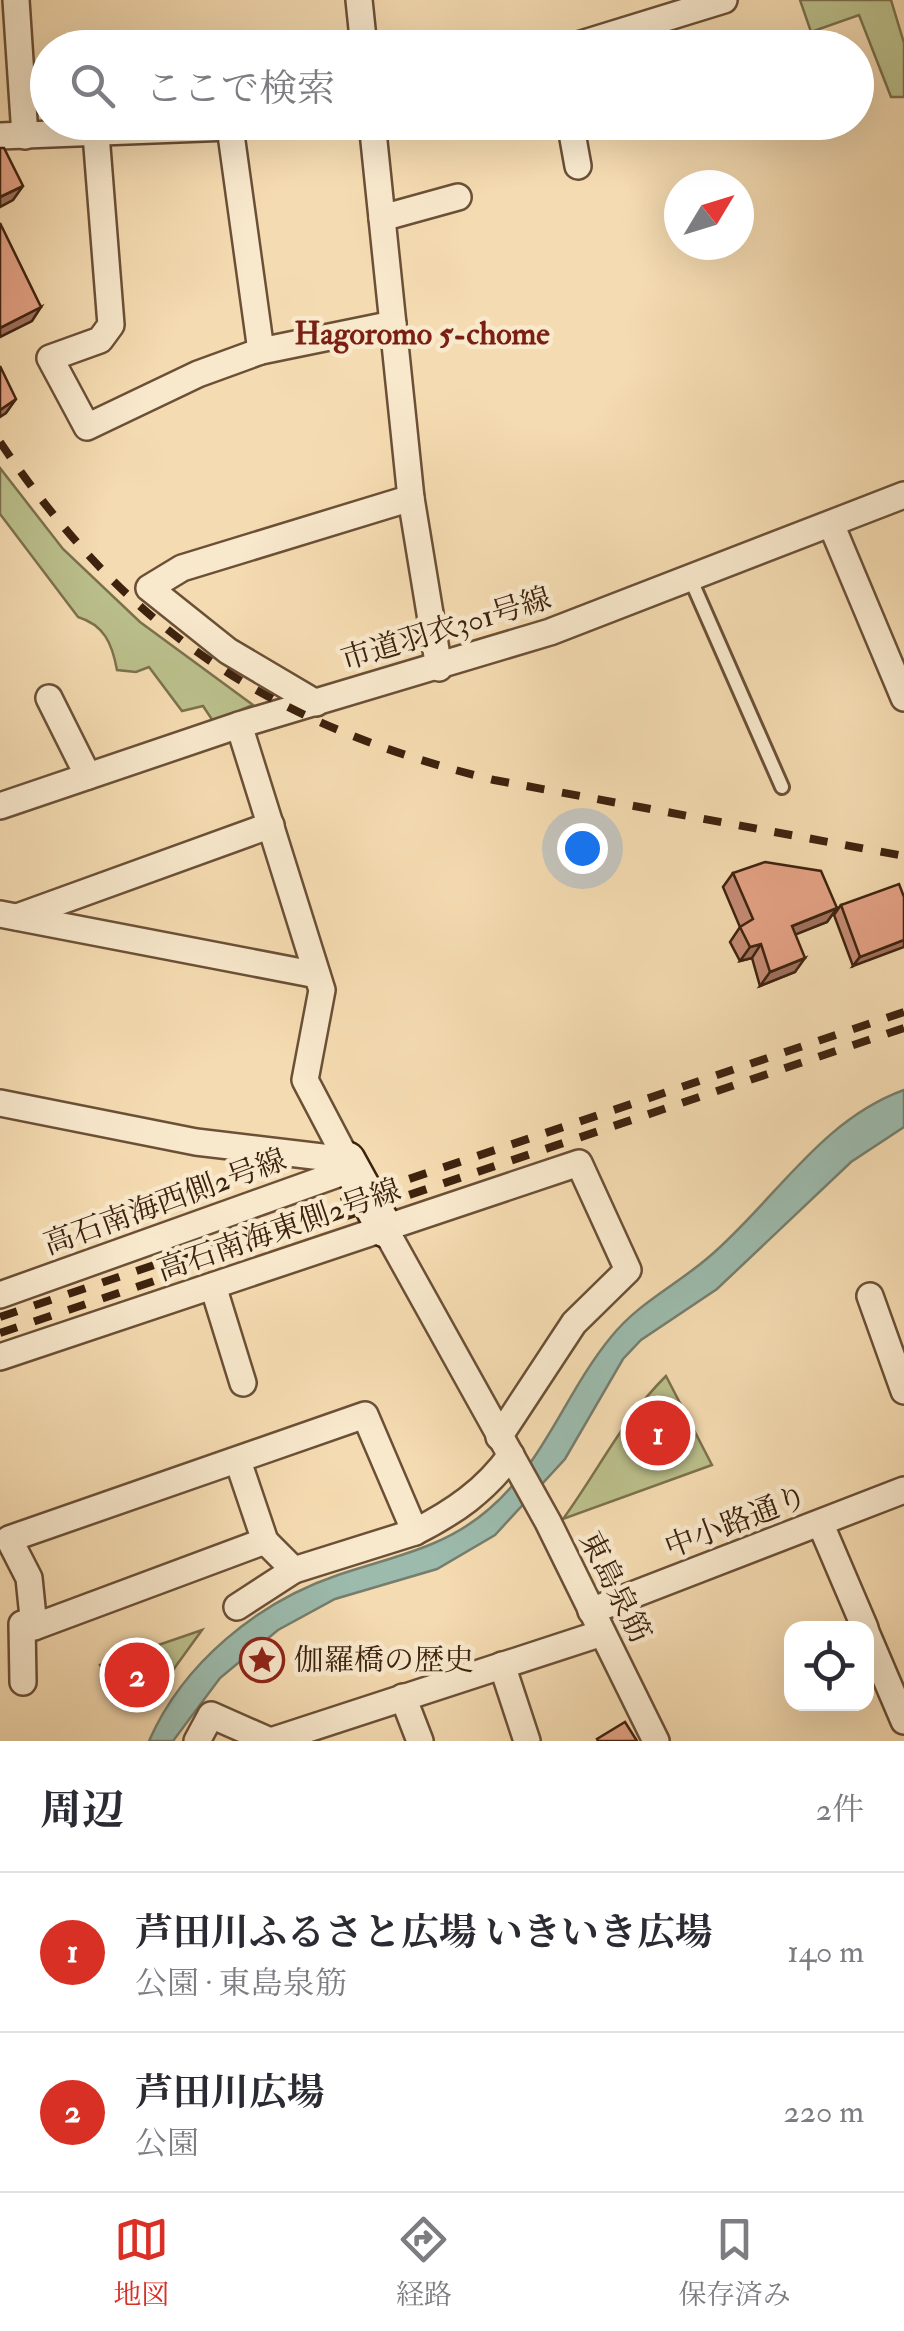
<!DOCTYPE html>
<html lang="ja">
<meta charset="utf-8">
<style>
:root{--surface:#fff;--page:#f2f2f3;--text:#2b2b33;--muted:#7c7c81;--line:#e1e1e2;--accent:#d93025}
body{margin:0;font-family:"IM FELL Double Pica","Noto Serif JP",serif;background:var(--page);color:var(--text)}
.controls{position:absolute;right:30px;bottom:30px;display:grid;overflow:hidden;border-radius:20px;box-shadow:0 10px 40px #0002}
.controls button{width:90px;height:90px;display:grid;place-items:center;padding:0;border:0;border-bottom:2px solid var(--line);background:var(--surface);color:var(--text);font:50px sans-serif}
.compass{position:absolute;left:664px;top:170px;width:90px;height:90px;border-radius:50%;background:var(--surface);box-shadow:0 10px 40px #0002;rotate:52deg}
.you{position:absolute;left:582px;top:848px;width:35px;height:35px;margin:-25px;border:8px solid #fff;border-radius:50%;background:#1a73e8;box-shadow:0 0 0 15px #1a73e833}
.badge{display:grid;place-items:center;width:65px;height:65px;border-radius:50%;background:var(--accent);color:#fff;font-size:32px;font-weight:700}
.pin{position:absolute;translate:-50% -50%;border:5px solid #fff;box-shadow:0 2px 10px #0006}
.list{margin:0;padding:0;list-style:none}
h2{display:flex;justify-content:space-between;align-items:center;height:130px;margin:0;padding:0 40px;font-size:42px}
h2 small{font-size:32px;font-weight:400;color:var(--muted)}
.list li{display:grid;grid-template-columns:65px 1fr auto;gap:30px;align-items:center;box-sizing:border-box;height:160px;padding:0 40px;border-top:2px solid var(--line)}
.list b{display:block;font-size:38px;white-space:nowrap}
.list p{margin:0;font-size:32px;white-space:nowrap;color:var(--muted)}
.list em{font-size:32px;font-style:normal;color:var(--muted)}
.icon{flex:none;width:55px;height:55px;fill:none;stroke:currentColor;stroke-width:2;stroke-linecap:round;stroke-linejoin:round}
.map{position:relative;flex:none;width:904px;height:1741px;overflow:hidden}
.search{position:absolute;background:var(--surface);box-shadow:0 10px 40px #0002;left:30px;right:30px;top:30px;height:110px;display:flex;align-items:center;gap:25px;box-sizing:border-box;padding:0 35px;border-radius:55px;color:var(--muted);font-size:38px}
.sheet{height:450px;background:var(--surface)}
nav{display:flex;justify-content:space-around;align-items:center;box-sizing:border-box;height:140px;border-top:2px solid var(--line);background:var(--surface);font-size:28px;color:var(--muted)}
nav a{display:grid;justify-items:center;gap:5px}
nav .on{color:var(--accent)}
.map>svg:first-child{display:block}
.green{fill:#bbc08c;stroke:#7c714d;stroke-width:2.5}
.water{fill:#9cbbad;stroke:#767e6d;stroke-width:2.5}
.lines{fill:none;stroke-linecap:round;stroke-linejoin:round}
.lane-casing{stroke:#6b5037;stroke-width:18}
.street-casing{stroke:#6b5037;stroke-width:30}
.secondary-casing{stroke:#3d220e;stroke-width:40}
.lane{stroke:#f8e8cc;stroke-width:12}
.street{stroke:#f8e8cc;stroke-width:25}
.secondary{stroke:#f8e8cc;stroke-width:35}
.rail{stroke:#3d220e;stroke-width:8;stroke-dasharray:18 18;stroke-linecap:butt}
.wall{fill:#c58b73;stroke:#3d220e;stroke-width:2.5}
.shaded-wall{fill:#a0715e;stroke:#3d220e;stroke-width:2.5}
.building{fill:#e5a286;stroke:#3d220e;stroke-width:2.5}
.labels{text-anchor:middle;dominant-baseline:central;stroke-width:9;stroke-linejoin:round;paint-order:stroke}
.street-label{font-size:30px;fill:#3d220e;stroke:#f8e8cc}
.poi-label{font-size:30px;fill:#3d220e;stroke:#f8e8cc;text-anchor:start}
.neighbourhood-label{font-size:32px;font-weight:bold;fill:#7a1f14;stroke:#f8e8cc}
</style>
<div class="map">
<svg width="904" height="1741" viewBox="0 0 904 1741">
<rect width="100%" height="100%" fill="#f5dbb1"/>
<filter id="stains"><feTurbulence type="fractalNoise" baseFrequency=".002" numOctaves="4"/><feColorMatrix values="0 0 0 0 .2 0 0 0 0 .09 0 0 0 0 .02 0 0 0 .5 -.17"/></filter>
<radialGradient id="worn" r=".72"><stop offset=".6" stop-color="#630" stop-opacity="0"/><stop offset="1" stop-color="#630" stop-opacity=".3"/></radialGradient>
<g class="green">
<polygon points="800,0 891,0 904,43 904,97 891,97 859,15 811,32"/>
<path d="M0,468L63,549L140,622L253,705L213,721L203,706L182,711L149,667L136,672L117,670C112,643 104,625 78,617L0,514Z"/>
<path d="M666,1376L712,1465L563,1519C598,1471 624,1417 666,1376Z"/>
<polygon points="202,1630 147,1706 143,1696 112,1685 100,1665"/>
</g>
<path class="water" d="M904,1090V1127L851,1162L717,1289L641,1340L623,1359L565,1459L495,1535L437,1569L335,1599L278,1630L220,1678L173,1741H149C183,1663 258,1602 338,1575C391,1557 445,1548 489,1509C545,1461 565,1393 611,1337C639,1302 677,1285 710,1256C775,1200 821,1120 904,1090Z"/>
<g class="lines">
<defs>
<polyline id="lane" points="691,580 782,787"/>
<g id="street">
<polyline points="16,0 25,136"/>
<polyline points="359,0 364,48"/>
<polyline points="568,48 724,0"/>
<polyline points="372,122 411,498 439,668"/>
<polyline points="570,122 578,166"/>
<polyline points="230,127 261,351"/>
<polyline points="96,134 111,325 100,340 50,358 87,427 198,374 261,351 393,324"/>
<polyline points="0,136 230,127 251,122"/>
<polyline points="382,218 458,197"/>
<polyline points="831,524 904,698"/>
<polyline points="49,698 88,776"/>
<polyline points="316,703 228,651 149,588 182,568 411,498"/>
<polyline points="239,725 322,990 305,1080 347,1160"/>
<polyline points="0,806 239,725 550,632 904,495"/>
<polyline points="0,914 317,975"/>
<polyline points="17,917 271,825"/>
<polyline points="0,1103 196,1142 347,1160"/>
<polyline points="385,1229 548,1522 656,1741"/>
<polyline points="213,1286 243,1383"/>
<polyline points="0,1295 352,1169"/>
<polyline points="870,1296 904,1391"/>
<polyline points="0,1357 579,1163 628,1270 574,1323 499,1437"/>
<path d="M238,1461L265,1541L34,1627L29,1578L9,1539L365,1415L415,1532C454,1512 485,1491 511,1455"/>
<polyline points="821,1525 865,1628"/>
<polyline points="265,1541 294,1570 415,1532"/>
<polyline points="237,1607 294,1570"/>
<polyline points="591,1611 904,1490"/>
<polyline points="866,1632 904,1721"/>
<polyline points="502,1665 527,1741"/>
<polyline points="23,1682 22,1624 34,1627"/>
<polyline points="403,1697 420,1741"/>
<polyline points="197,1741 211,1715 270,1741"/>
<polyline points="271,1741 602,1633"/>
</g>
<polyline id="secondary" points="347,1160 385,1229"/>
</defs>
<use href="#lane" class="lane-casing"/>
<use href="#street" class="street-casing"/>
<use href="#secondary" class="secondary-casing"/>
<use href="#lane" class="lane"/>
<use href="#street" class="street"/>
<use href="#secondary" class="secondary"/>
<g class="rail">
<path d="M0,442C129,633 272,726 494,780L904,856"/>
<polyline points="0,1317 904,1012"/>
<polyline points="0,1333 904,1028"/>
</g>
</g>
<g class="wall">
<polygon points="733,873 837,908 827,922 795,934 795,972 760,986 752,958 740,961 730,942 740,927 723,887"/>
<polygon points="904,897 853,966 834,915 841,905"/>
<polygon points="663,1421 681,1432 667,1455 649,1444"/>
</g>
<g class="shaded-wall">
<polygon points="23,186 13,200 0,207 0,197"/>
<polygon points="41,307 32,321 0,337 0,328"/>
<polygon points="16,399 6,413 0,417 0,410"/>
<polygon points="837,908 827,922 782,940 792,926"/>
<polygon points="904,940 904,947 853,966 860,957"/>
<polygon points="761,944 752,958 740,961 750,947"/>
<polygon points="805,958 795,972 760,986 770,972"/>
</g>
<g class="building">
<polygon points="110,37 111,48 69,48 68,39"/>
<polygon points="0,148 4,148 23,186 0,197"/>
<polygon points="0,223 41,307 0,328"/>
<polygon points="0,366 16,399 0,410"/>
<polygon points="765,862 821,871 837,908 792,926 805,958 770,972 761,944 750,947 740,927 753,919 733,873"/>
<polygon points="899,884 904,897 904,940 860,957 841,905"/>
<polygon points="663,1421 681,1432 671,1450 653,1439"/>
<polygon points="625,1722 637,1741 598,1741 597,1739"/>
</g>
<defs>
<symbol id="sight-ring" viewBox="-11 -11 22 22"><circle r="9.5" fill="#f8e8cc" stroke="#8f2418" stroke-width="1.5"/><path d="M0-6L1.8-2.2L6-1.7L2.9 1.2L3.7 5.4L0 3.3L-3.7 5.4L-2.9 1.2L-6-1.7L-1.8-2.2Z" fill="#8f2418"/></symbol>
</defs>
<g fill-rule="evenodd">
<use href="#sight-ring" x="237" y="1635" width="50" height="50"/>
</g>
<g class="labels">
<g class="street-label">
<text transform="translate(446 629) rotate(-17)">市道羽衣301号線</text>
<text transform="translate(165 1202) rotate(-20)">高石南海西側2号線</text>
<text transform="translate(279 1230) rotate(-19)">高石南海東側2号線</text>
<text transform="translate(736 1522) rotate(-21)">中小路通り</text>
<text transform="translate(615 1587) rotate(63)">東島泉筋</text>
</g>
<g class="poi-label">
<text x="294" y="1660">伽羅橋の歴史</text>
</g>
<g class="neighbourhood-label">
<text x="422" y="334">Hagoromo 5-chome</text>
</g>
</g>
<rect width="100%" height="100%" filter="url(#stains)"/>
<rect width="100%" height="100%" fill="url(#worn)"/>
</svg>
<div class="controls">
<button><svg class="icon" aria-label="locate" viewBox="0 0 24 24"><circle cx="12" cy="12" r="6"/><path d="M12 2v4M12 18v4M2 12h4M18 12h4"/></svg></button>
</div>
<svg class="compass" viewBox="-18 -18 36 36"><path d="M0-13l5 13h-10z" fill="#e53935"/><path d="M0 13l5-13h-10z" fill="#7c7c81"/></svg>
<div class="you"></div>
<div class="pin badge" style="left:658px;top:1433px">1</div>
<div class="pin badge" style="left:137px;top:1675px">2</div>
<div class="search"><svg class="icon" aria-label="search" viewBox="0 0 24 24"><circle cx="10" cy="10" r="6"/><path d="M15 15l6 6"/></svg>ここで検索</div>
</div>
<section class="sheet">
<h2>周辺<small>2件</small></h2>
<ul class="list">
<li><span class="badge">1</span><div><b>芦田川ふるさと広場 いきいき広場</b><p>公園 · 東島泉筋</p></div><em>140 m</em></li>
<li><span class="badge">2</span><div><b>芦田川広場</b><p>公園</p></div><em>220 m</em></li>
</ul>
</section>
<nav>
<a class="on"><svg class="icon" aria-label="map" viewBox="0 0 24 24"><path d="M3 6l6-2 6 2 6-2v14l-6 2-6-2-6 2zM9 4v14M15 6v14"/></svg>地図</a>
<a><svg class="icon" aria-label="directions" viewBox="0 0 24 24"><path d="M12 3l9 9-9 9-9-9zM9 14v-3h6M13 9l2 2-2 2"/></svg>経路</a>
<a><svg class="icon" aria-label="saved" viewBox="0 0 24 24"><path d="M7 4h10v16l-5-4-5 4z"/></svg>保存済み</a>
</nav>
